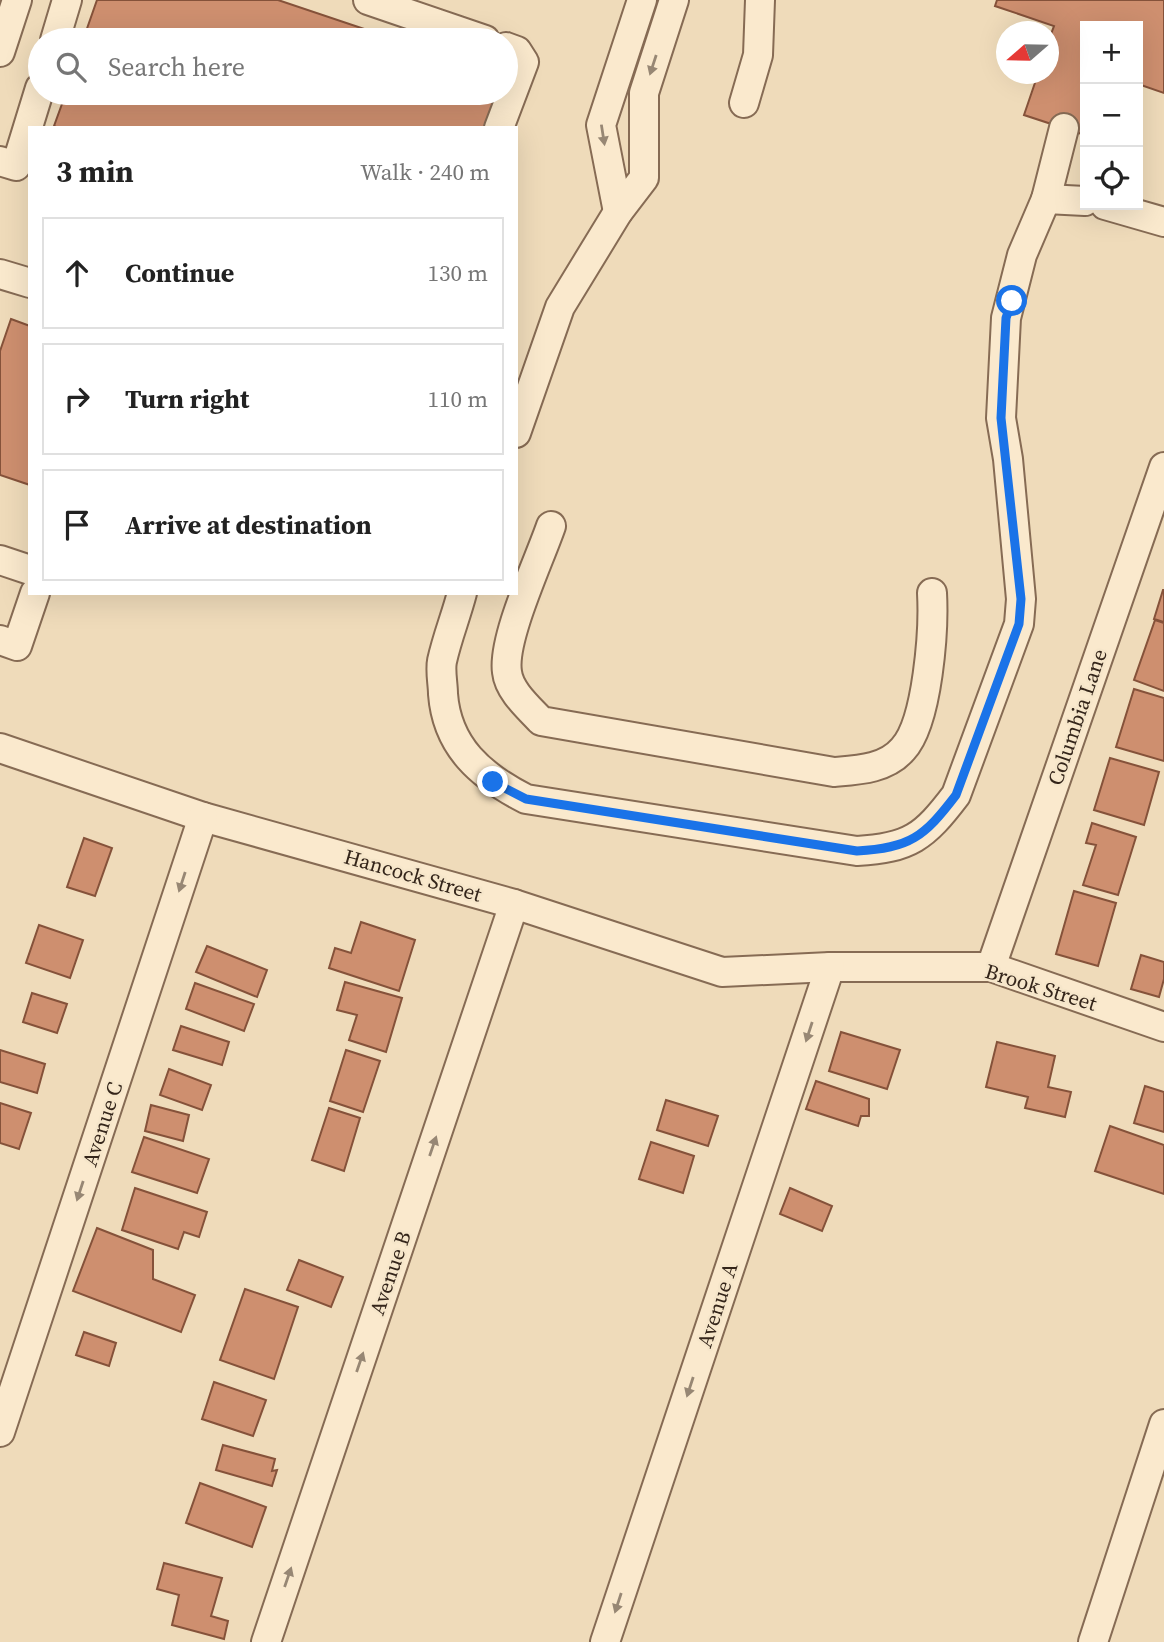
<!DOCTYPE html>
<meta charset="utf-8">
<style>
:root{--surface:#fff;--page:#f2f2f2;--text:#222;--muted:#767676;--line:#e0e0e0}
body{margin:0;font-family:"Source Serif 4",serif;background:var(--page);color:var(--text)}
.controls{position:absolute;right:21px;top:21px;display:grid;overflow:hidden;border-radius:0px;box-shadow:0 7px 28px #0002}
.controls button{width:63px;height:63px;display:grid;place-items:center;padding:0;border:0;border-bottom:2px solid var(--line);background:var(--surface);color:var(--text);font:35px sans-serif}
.compass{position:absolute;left:996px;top:21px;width:63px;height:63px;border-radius:50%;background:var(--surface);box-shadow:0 7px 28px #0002;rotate:250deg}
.stop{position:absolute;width:21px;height:21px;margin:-16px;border:5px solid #1a73e8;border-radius:50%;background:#fff}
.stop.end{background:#1a73e8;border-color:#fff;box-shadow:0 2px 7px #0008}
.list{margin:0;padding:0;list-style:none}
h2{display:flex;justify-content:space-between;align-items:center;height:91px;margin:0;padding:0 28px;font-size:30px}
h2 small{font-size:23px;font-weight:400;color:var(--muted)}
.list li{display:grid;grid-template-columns:46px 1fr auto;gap:21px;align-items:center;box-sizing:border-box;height:112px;margin:0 14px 14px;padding:0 14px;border:2px solid var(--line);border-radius:0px}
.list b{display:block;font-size:26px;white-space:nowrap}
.list em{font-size:23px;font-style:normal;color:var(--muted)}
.icon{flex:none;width:38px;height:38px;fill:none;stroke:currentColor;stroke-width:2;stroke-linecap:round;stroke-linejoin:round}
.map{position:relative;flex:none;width:1164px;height:1642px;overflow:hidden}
.search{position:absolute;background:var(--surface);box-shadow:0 7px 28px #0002;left:28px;top:28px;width:490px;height:77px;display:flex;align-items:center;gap:18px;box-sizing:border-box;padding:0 24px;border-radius:38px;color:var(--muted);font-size:26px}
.panel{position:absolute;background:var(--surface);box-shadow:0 7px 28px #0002;left:28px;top:126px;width:490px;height:469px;border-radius:0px}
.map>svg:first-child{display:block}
.building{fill:#ce8f6f;stroke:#85523a;stroke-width:2}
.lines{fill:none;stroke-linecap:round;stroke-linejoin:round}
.minor-casing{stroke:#866b54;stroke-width:32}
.minor{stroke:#fae9cd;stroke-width:28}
.oneway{fill:#978774}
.route{stroke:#1a73e8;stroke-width:9}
.labels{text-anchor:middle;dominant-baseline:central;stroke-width:5;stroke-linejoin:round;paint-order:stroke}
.street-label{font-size:21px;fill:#34251a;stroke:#f6e6ca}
</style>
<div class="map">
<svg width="1164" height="1642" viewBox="0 0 1164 1642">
<rect width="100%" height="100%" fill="#efdbba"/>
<g class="building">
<polygon points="97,0 278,0 397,40 83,40"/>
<polygon points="997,0 1164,0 1164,93 1138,84 1138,26 1085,26 1085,135 1024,115 1038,74 1048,74 1048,42 1054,26 995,6"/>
<polygon points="66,93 497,93 485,128 58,128 54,126"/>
<polygon points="11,319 30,326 30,485 0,475 0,351"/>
<polygon points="1163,590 1164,590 1164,622 1154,619"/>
<polygon points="1155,620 1164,623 1164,691 1134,680"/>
<polygon points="1134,689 1164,698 1164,761 1116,747"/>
<polygon points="1110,758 1159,772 1144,825 1094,810"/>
<polygon points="1092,823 1136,837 1118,895 1083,885 1096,845 1086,843"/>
<polygon points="84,838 112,848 95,896 67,887"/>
<polygon points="1074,891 1116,903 1098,966 1056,954"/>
<polygon points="361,922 415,940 399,991 329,968 335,948 351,953"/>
<polygon points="39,925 83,940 70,978 26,963"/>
<polygon points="207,946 267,970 257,997 196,972"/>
<polygon points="1141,955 1164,962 1164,979 1159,997 1131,989"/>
<polygon points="345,982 402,998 386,1052 349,1040 357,1015 337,1010"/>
<polygon points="195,983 254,1004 244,1031 186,1009"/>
<polygon points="32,993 67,1004 57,1033 23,1022"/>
<polygon points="181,1026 229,1042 222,1065 173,1050"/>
<polygon points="841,1032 900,1050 887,1089 829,1071"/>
<polygon points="997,1042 1055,1056 1048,1087 1071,1092 1065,1117 1025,1108 1028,1097 986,1087"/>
<polygon points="0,1050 45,1064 37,1093 0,1082"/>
<polygon points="346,1050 380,1061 363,1112 330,1101"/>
<polygon points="169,1069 211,1085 202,1110 160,1095"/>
<polygon points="816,1081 869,1099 869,1116 861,1116 858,1126 806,1109"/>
<polygon points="1145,1086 1164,1092 1164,1132 1134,1123"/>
<polygon points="666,1100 718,1116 708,1146 657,1130"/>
<polygon points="0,1103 31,1113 19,1149 0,1143"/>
<polygon points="151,1105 189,1115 183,1141 145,1131"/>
<polygon points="329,1108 360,1118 344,1171 312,1160"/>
<polygon points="1110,1126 1164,1145 1164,1194 1095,1171"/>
<polygon points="144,1137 209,1159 197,1193 132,1172"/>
<polygon points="651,1142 694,1156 683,1193 639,1179"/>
<polygon points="135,1188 207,1212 199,1237 184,1232 178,1249 122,1230"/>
<polygon points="790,1188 832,1206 822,1231 780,1214"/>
<polygon points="97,1228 153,1250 153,1279 195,1295 181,1332 73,1291"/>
<polygon points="299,1260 343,1277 331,1307 287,1290"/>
<polygon points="245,1289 298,1307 274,1379 220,1360"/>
<polygon points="84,1332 116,1343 109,1366 76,1355"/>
<polygon points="214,1382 266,1400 253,1436 202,1419"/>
<polygon points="223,1445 275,1459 272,1471 277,1470 272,1486 216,1470"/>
<polygon points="200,1483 266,1507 252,1547 186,1523"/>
<polygon points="164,1563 222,1578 211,1616 228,1621 224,1639 172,1625 179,1595 157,1589"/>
</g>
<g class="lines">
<defs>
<g id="minor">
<polyline points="368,0 485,40"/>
<polyline points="55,40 67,0"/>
<polyline points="0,52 17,0"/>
<polyline points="744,103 758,55 760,0"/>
<polyline points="499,128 524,62 517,51 506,47"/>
<polyline points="0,161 16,166 40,88"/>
<polyline points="1046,199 1085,201"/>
<polyline points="1105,205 1164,222"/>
<polyline points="618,212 601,125 642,0"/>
<polyline points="0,274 30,283"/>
<polyline points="516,433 560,307 618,212 644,178 644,93 674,0"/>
<path d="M551,526C539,561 502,639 507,672C509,691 529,708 541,721L834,772C858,770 886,769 903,749C928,722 934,629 932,593"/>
<polyline points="0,560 30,570"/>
<path d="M462,593C456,616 447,638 442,661C440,671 443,684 443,694C447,747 481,776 526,799L857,851C910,848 924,837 956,795L1019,624L1021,599L1008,459L1001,418L1006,318L1022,255L1046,199L1064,128"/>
<polyline points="0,640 17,646 35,593"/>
<polyline points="0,748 203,817 514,904 722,972 830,967 991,967 1164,1027"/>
<polyline points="991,967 1164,467"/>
<polyline points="0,1432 203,817"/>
<polyline points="266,1642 514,904"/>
<polyline points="605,1642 830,967"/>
<polyline points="1093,1642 1164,1424"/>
</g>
</defs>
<use href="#minor" class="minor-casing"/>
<use href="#minor" class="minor"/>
</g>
<defs><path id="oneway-solid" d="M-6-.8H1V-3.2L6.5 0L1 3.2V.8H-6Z" transform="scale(1.75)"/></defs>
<g class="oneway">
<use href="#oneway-solid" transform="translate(653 65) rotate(108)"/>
<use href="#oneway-solid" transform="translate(603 135) rotate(81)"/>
<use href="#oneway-solid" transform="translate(182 882) rotate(108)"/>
<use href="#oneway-solid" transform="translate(809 1032) rotate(108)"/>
<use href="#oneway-solid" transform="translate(433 1146) rotate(-71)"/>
<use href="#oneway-solid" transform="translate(80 1191) rotate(108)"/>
<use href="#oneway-solid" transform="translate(360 1362) rotate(-71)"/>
<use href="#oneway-solid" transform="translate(690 1387) rotate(108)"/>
<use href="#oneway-solid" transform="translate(288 1577) rotate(-71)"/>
<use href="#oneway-solid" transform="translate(618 1603) rotate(108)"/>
</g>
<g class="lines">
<path class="route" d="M493,782L526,799L857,851C910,848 924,837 956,795L1019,624L1021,599L1001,418L1006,318L1012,301"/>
</g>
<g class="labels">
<g class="street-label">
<text transform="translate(1077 717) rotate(-71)">Columbia Lane</text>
<text transform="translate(413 875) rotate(16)">Hancock Street</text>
<text transform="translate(1041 987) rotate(17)">Brook Street</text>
<text transform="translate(102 1124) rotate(-72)">Avenue C</text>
<text transform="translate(390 1273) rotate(-71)">Avenue B</text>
<text transform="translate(717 1305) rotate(-72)">Avenue A</text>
</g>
</g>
</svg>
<div class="controls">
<button>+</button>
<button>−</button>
<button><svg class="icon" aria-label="locate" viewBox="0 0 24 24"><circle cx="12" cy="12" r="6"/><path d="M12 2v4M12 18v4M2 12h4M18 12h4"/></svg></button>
</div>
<svg class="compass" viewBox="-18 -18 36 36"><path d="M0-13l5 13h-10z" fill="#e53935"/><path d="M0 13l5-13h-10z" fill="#767676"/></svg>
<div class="stop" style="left:1012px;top:301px"></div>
<div class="stop end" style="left:493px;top:782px"></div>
<div class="search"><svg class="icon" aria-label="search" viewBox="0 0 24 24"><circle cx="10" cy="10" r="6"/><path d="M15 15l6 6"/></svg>Search here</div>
<section class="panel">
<h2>3 min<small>Walk · 240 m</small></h2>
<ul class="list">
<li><svg class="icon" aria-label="ahead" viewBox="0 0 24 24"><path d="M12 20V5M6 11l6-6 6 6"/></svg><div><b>Continue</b></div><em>130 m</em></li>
<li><svg class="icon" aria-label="right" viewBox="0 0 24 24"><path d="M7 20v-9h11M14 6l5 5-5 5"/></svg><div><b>Turn right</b></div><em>110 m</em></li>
<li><svg class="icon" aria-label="arrive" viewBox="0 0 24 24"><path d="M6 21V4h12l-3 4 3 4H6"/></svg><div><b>Arrive at destination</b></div></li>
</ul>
</section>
</div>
